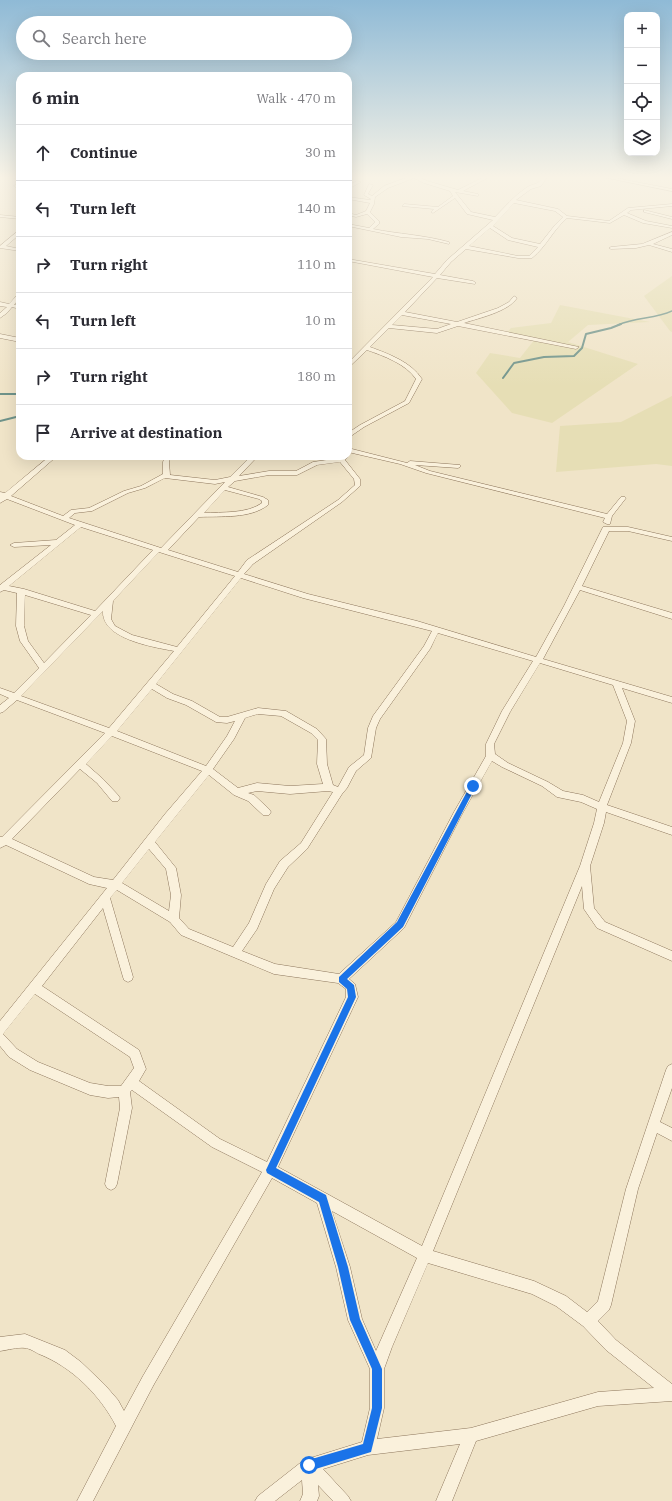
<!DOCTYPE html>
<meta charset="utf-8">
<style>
:root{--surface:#fff;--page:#f2f2f3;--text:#2b2b33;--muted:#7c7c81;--line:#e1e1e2}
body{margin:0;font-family:"IBM Plex Serif",serif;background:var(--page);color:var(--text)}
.controls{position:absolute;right:12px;top:12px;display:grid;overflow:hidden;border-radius:8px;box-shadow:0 4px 16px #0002}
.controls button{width:36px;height:36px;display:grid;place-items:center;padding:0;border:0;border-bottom:1px solid var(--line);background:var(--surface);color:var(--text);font:20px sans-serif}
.stop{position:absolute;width:12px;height:12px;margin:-9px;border:3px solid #1a73e8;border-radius:50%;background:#fff}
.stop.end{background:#1a73e8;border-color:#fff;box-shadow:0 1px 4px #0008}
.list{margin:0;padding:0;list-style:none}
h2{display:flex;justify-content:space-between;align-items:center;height:52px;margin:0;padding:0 16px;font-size:17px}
h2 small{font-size:13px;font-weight:400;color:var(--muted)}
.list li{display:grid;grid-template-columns:26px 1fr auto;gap:12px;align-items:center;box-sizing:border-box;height:56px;padding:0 16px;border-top:1px solid var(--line)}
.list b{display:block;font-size:15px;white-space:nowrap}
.list em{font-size:13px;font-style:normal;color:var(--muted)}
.icon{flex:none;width:22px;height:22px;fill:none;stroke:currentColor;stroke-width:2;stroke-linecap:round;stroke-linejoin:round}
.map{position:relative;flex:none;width:672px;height:1501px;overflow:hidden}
.search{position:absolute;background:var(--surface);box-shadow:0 4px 16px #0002;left:16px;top:16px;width:336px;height:44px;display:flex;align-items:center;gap:10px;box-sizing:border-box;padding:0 14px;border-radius:22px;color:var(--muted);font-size:15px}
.panel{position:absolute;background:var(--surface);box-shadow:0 4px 16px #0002;left:16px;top:72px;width:336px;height:388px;border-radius:12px}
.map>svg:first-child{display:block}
.farmland{fill:#e6deb5}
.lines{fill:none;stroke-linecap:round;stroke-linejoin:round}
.stream-far1{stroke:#6f938a;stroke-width:1.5}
.stream{stroke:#6f938a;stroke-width:2}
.minor-casing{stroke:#8d765c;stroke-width:1}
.minor{fill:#faf1dc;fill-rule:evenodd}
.route{fill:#1a73e8}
</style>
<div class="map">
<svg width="672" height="1501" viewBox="0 0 672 1501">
<rect width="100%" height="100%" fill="#f0e4c8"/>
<g class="farmland">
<polygon points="672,276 672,332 670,331 644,296"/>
<polygon points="560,305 650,322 588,325 568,342 638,364 552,423 512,413 476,373 490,353 520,358 535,339 506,334 511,328 551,323"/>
<polygon points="672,396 672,466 656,464 556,472 560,426 621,422"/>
</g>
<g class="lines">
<path class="stream-far1" d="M618,325C636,317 655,319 672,311"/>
<g class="stream">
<polyline points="503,378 514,363 544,357 574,356 582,348 586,334 611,328 621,324"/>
<polyline points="0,394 20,394"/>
<polyline points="0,421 20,416"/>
</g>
<defs>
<g id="minor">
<polygon points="10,176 15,176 20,178 20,180"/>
<path d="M411,176H416L427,181L458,190L486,176H491L463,191L478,194V196L455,192L471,212L495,217C505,207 514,196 526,188C535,182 536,187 544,176H548L541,186L531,189L516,200L558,209L567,216L609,221L628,208L672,204V206L631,210L627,213L646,221L672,226V228L643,223L624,215L610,223L567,218C553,230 546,247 532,258H518L466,249L451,262L440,275L473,281L476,283L475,284L437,278L405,312L457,322L498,308L509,302L514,296L517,298C508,312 479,318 464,323L579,347L576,349L458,326L437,333L389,328L370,347C389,354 411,362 422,379L409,403L364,427L348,438V433L360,425L405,401L416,379C406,364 384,356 367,350L348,368V363L433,277L348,261V259L435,274L447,260L493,220L467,214L455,198L433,213L431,212L434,209L402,206L404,204L438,207L453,196L450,191L424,183L414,178L388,188L375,197L374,204L370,212L379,221V224L373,229C398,234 424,235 449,242V244L428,239L401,237L348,226V224L369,228L375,222L367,214L356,217L348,215V213L356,215L366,211L370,203L348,199V197L370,200L371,199L364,195L369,184L373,185L368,194L372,196L384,186ZM514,203L555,211L563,217L555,225L540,244L512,238L493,226ZM490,228L508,240L538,247L529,256H518L469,246ZM402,315L451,324L437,329L392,325Z"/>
<polygon points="598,176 605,176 672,189 672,191"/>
<polygon points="357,181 361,182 348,189 348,186"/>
<polygon points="20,182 19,186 20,190 14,186"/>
<polygon points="644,210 672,217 672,219 644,212"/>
<polygon points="0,215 20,217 20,219 0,217"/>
<polygon points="18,231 20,231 20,234 6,246 20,249 20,251 0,248 0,246"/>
<polygon points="672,232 672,235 653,244 672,249 672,252 649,245 636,248 611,249 609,248 611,247 642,244"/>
<polygon points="20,292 20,297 14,305 20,305 20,309 12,307 7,313 0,318 0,313 7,307 0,306 0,302 9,304"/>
<polygon points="0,334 20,338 20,342 0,338"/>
<polygon points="348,448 407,463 410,461 460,465 460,467 458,468 415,465 430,471 607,514 621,497 625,497 626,498 612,516 610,524 607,524 603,522 605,518 426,473 400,464 348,452"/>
<path d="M50,456H57L11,496L63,516L71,510L89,508L124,491L141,486L163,474V462L165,456H171L169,462L170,475L215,480L230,477L251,456H258L239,476L269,471H296L313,462L340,458L342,456H348L345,460L360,479V486L342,502L253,564L244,574L308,594L417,621L536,657L564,606L603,527H628L672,537V541L628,531H609L582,586L672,613V619L580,590L543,659L672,697V703L622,688L635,721L631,743L607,805L672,827V835L606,812L604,823L590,866L594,908L605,922L672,951V961L597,928L584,909L582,886L433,1251L534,1281L566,1296L587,1312L598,1301L626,1189L666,1070L668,1066L672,1064V1088L660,1122L672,1128V1141L657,1133L638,1189L611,1305L609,1310L598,1321L616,1340L672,1384V1401L598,1406L476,1441L452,1501H436L460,1444L368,1455L323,1469L348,1496L351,1501H333L318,1485L319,1496L317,1501H300L303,1494L302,1480L275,1501H255L258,1496L304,1460L362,1442L370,1408V1369L348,1320L336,1267L317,1203L272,1178L153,1386L93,1501H77L116,1426C100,1395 72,1367 39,1354C35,1352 29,1348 25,1348C17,1347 8,1350 0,1351V1337L25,1334L65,1350L81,1362L105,1385L118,1400L124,1411L143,1376L262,1172L212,1147L132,1090L130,1092L132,1108L117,1184L115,1188L111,1190L107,1188L105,1184L120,1108L119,1097L108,1098L90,1095L30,1070L9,1057L0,1046V1021L107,888L89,884L6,845L0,848V837H2L105,733L17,700L3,712L0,713V705L9,698L0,694V688L14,693L39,668L20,641L16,626L17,593L4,590L0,592V585L51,545L14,547L10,545L14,543L56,540L75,525L7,499L0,503V492L5,493ZM340,462L354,479L355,485L338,500L247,560L238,572L168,550L199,517C221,516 250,519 268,505V500L263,497L228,487L235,481L269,475H297L317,465ZM165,478L215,484L225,482L161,548L69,518L75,513L92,511L128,493L145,488ZM225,490L259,499L262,501V503C247,514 222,512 204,513ZM81,527L153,550L95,611L24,589L9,586ZM159,552L235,576L177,647L132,635L115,626L111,619L113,601ZM241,578L303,598L432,631L424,646L373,716L368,728L364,755L349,767L338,787L333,785L327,764L326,739L317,729L286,711L258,708L227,717H220L192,701L173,694L156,684ZM25,595L91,615L44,663L28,641L24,626ZM103,611C101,639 153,647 174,651L109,728L21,696ZM438,633L533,661L502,711L486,744V756L454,812L396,922L339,974L275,964L242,951L257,929L274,889L288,867L307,849L342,794L347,788L356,771L371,758L376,728L380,719L430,649ZM540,663L613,685L627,721L623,743L599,802L583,795L563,791L548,782L508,763L495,754L494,744L510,712ZM152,689L167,698L186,705L216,722L227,723L235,721L227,736L206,766L117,731ZM258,714L281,716L311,733L318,740L317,764L323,784L290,786L257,783L238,788L213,769L234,739L245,718ZM112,736L202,771L165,814L113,880L94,877L12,839L80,769L97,783L112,801H118L120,798L118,795L103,779L86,764ZM492,761L502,767L542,786L557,797L581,802L597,809L594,823L580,866L422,1246L278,1167L358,997L355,984L349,979L404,928L461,816ZM209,775L234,795L248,801L263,815H269L271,812L269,809L254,795L248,793L257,791L290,794L328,791L333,792L301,843L280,861L266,884L249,923L233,947L189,929L179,918L181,895L176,868L155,842ZM149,849L166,869L171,895L169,911L122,883ZM117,890L170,922L181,935L231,956L274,974L338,983L346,989V997L267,1162L220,1139L139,1081L146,1069L139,1050L42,986L103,908L123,977L124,980L128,982L132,980L133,977L110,898ZM35,994L130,1057L134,1068L121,1086H108L90,1083L38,1062L17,1049L3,1034ZM332,1211L417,1258L376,1351L362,1319L350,1267ZM428,1263L532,1294L556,1306L583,1326L606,1350L654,1388L598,1392L471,1428L377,1439L384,1408V1369L392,1347Z"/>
</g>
</defs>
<use href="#minor" class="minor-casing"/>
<use href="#minor" class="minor"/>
</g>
<linearGradient id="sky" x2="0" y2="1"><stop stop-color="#8fbad6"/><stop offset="0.46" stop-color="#f8f3e6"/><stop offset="1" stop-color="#f8f3e6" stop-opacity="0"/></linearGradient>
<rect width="672" height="386" fill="url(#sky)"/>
<polygon class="route" points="473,784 476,786 403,927 347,979 354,985 356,997 276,1168 326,1195 348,1267 360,1319 382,1369 382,1408 371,1452 309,1471 305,1469 304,1465 305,1461 363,1444 372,1408 372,1369 350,1320 338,1267 319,1202 267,1173 266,1170 348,997 347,989 339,982 339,977 397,922 470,786"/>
</svg>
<div class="controls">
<button>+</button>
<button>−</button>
<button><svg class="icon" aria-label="locate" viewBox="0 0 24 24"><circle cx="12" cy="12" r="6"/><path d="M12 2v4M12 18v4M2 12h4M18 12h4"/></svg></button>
<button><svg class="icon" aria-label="layers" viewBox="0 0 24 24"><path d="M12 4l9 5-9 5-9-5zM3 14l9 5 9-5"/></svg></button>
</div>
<div class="stop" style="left:309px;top:1465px"></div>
<div class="stop end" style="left:473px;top:786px"></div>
<div class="search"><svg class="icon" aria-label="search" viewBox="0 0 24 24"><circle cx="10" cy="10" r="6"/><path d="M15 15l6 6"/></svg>Search here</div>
<section class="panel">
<h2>6 min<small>Walk · 470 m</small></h2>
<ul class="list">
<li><svg class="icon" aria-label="ahead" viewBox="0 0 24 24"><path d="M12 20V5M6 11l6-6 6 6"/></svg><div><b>Continue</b></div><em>30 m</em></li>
<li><svg class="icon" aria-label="left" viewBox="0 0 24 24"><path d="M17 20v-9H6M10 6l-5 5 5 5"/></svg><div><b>Turn left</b></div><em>140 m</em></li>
<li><svg class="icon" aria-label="right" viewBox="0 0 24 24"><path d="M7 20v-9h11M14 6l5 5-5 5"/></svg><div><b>Turn right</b></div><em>110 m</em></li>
<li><svg class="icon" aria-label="left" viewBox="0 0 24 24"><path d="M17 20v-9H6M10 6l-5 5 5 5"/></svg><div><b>Turn left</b></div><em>10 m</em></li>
<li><svg class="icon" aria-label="right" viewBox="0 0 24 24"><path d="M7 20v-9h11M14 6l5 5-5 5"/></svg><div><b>Turn right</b></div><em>180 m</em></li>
<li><svg class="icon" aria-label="arrive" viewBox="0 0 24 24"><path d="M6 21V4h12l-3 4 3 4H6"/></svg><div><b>Arrive at destination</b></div></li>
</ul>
</section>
</div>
